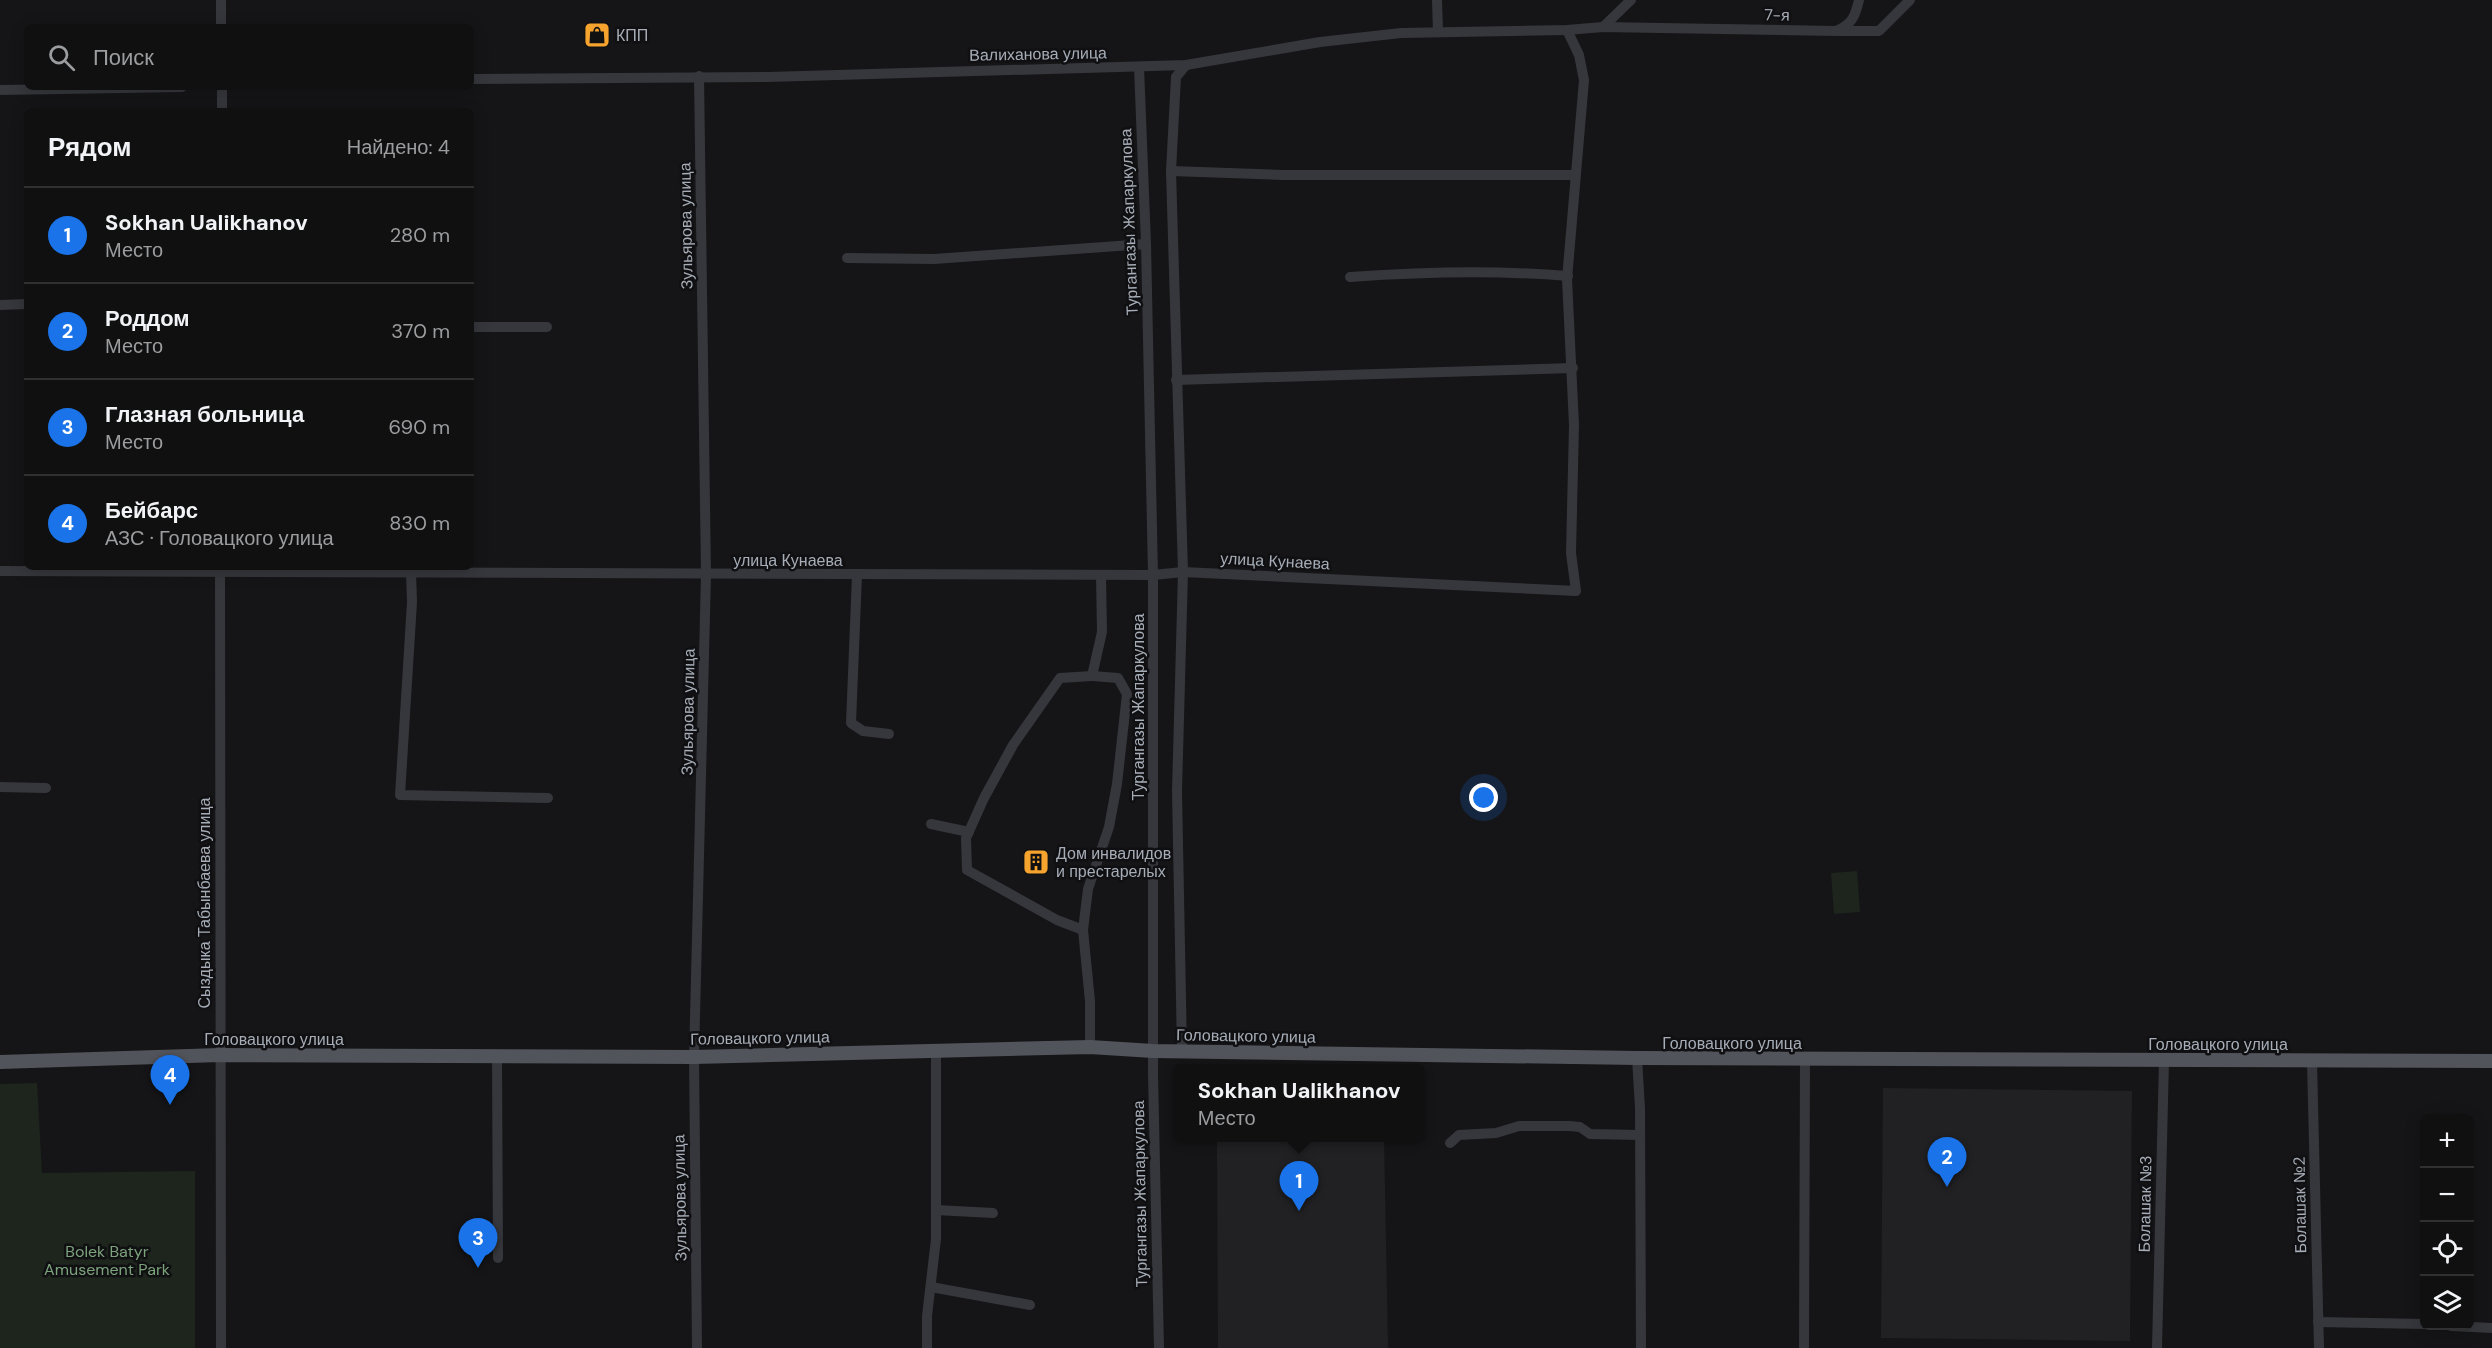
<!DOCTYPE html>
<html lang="ru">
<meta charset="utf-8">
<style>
:root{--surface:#101011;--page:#1e1e1f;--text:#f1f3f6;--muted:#9c9d9f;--line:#303031;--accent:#1a73e8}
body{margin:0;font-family:"DM Sans",sans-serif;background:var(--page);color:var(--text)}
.controls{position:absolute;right:18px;bottom:18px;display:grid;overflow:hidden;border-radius:9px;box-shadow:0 3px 15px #0003}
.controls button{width:54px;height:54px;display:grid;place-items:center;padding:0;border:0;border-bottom:2px solid var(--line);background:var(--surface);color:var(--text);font:30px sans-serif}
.you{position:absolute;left:1484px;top:798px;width:21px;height:21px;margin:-15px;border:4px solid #fff;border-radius:50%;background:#1a73e8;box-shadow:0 0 0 9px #1a73e833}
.badge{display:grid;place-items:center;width:39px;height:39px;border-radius:50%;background:var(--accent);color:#fff;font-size:20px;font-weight:700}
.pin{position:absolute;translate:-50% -50px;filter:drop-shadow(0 2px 3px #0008)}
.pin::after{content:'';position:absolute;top:32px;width:21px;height:18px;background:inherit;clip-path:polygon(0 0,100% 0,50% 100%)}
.popup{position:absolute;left:1173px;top:1064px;width:252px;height:78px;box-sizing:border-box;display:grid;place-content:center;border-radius:9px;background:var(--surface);filter:drop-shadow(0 2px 4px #0005);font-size:20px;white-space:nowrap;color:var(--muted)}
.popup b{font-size:22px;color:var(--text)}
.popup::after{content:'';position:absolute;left:50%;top:100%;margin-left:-12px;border:12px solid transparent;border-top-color:var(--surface)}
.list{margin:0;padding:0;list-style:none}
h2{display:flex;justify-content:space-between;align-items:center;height:78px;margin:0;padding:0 24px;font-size:26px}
h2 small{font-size:20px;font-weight:400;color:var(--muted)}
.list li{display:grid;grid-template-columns:39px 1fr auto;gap:18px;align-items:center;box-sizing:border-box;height:96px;padding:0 24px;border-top:2px solid var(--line)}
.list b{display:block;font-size:22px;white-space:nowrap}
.list p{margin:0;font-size:20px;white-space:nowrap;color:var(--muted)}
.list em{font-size:20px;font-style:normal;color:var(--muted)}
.icon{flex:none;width:33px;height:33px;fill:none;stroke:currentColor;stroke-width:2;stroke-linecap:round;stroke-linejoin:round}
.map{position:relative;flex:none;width:2492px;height:1348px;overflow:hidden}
.search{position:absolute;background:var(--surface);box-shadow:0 3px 15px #0003;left:24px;top:24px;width:450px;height:66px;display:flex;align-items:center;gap:15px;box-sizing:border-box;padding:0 21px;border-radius:9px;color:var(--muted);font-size:22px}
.panel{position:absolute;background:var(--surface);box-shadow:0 3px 15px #0003;left:24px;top:108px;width:450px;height:462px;border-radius:9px}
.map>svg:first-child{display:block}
.built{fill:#212124}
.green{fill:#1d251d}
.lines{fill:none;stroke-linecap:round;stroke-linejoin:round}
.minor{stroke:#36373c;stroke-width:10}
.major{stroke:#52545b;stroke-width:14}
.labels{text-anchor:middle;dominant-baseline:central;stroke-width:5;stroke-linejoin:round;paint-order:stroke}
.street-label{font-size:16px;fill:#a6adb7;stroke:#101012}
.poi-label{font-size:16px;fill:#a6adb7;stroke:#101012;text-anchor:start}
.park-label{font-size:16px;fill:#7da37d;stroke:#101012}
</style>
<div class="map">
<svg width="2492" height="1348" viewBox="0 0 2492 1348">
<rect width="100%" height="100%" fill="#151517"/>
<g class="built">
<polygon points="1883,1088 2132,1091 2130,1341 1881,1338"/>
<polygon points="1217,1138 1384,1138 1388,1348 1218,1348"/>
</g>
<g class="green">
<polygon points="1857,871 1860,912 1834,914 1831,873"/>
<polygon points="37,1083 42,1173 195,1171 195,1348 0,1348 0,1084"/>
</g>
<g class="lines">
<g class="minor">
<polyline points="221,0 221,27"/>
<polyline points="1437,0 1438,31"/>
<polyline points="1603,27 1631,0"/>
<polyline points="1839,31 1879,31 1910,0"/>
<polyline points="1139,67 1146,244 1153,575 1153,1074 1159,1348"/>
<path d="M471,79L768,77L1186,65L1320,42L1401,33L1567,30L1603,27L1836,31C1852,24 1855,17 1859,0"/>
<polyline points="0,90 182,87"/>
<polyline points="222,111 222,87"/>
<polyline points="1171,171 1283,175 1575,175"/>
<polyline points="847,258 934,259 1146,244"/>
<path d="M1350,277C1421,272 1496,270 1568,276"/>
<polyline points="0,305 27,304"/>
<polyline points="471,327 547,327"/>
<polyline points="1176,380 1573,368"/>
<polyline points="220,568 221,1348"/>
<polyline points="0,571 1153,575 1183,572 1576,591 1571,553 1574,425 1567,279 1584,80 1579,55 1567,30"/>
<polyline points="411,572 412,602 400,795 548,798"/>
<polyline points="857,575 851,723 863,731 889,734"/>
<polyline points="0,787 46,788"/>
<polyline points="931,824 969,832"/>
<polyline points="1083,930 1057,920 967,870 966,838 984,798 1013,745 1060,678 1092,676"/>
<polyline points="1090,1047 1090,1001 1083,930 1088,889 1109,827 1117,784 1127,694 1118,678 1092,676 1102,632 1101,575"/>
<polyline points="1182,1051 1177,791 1183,572 1171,171 1176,77 1186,65"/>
<polyline points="497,1057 498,1258"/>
<polyline points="1637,1058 1640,1108 1641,1348"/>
<polyline points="2312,1062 2319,1348"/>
<polyline points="1450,1143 1459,1135 1496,1133 1519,1126 1569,1126 1580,1127 1590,1134 1640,1135"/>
<polyline points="936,1210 993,1213"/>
<polyline points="931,1287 1030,1305"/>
<polyline points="2318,1322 2424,1324"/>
<polyline points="2451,1326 2492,1328"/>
<polyline points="697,1348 694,1057 706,575 699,76"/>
<polyline points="927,1348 927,1316 936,1239 936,1051"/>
<polyline points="1804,1348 1805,1060"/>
<polyline points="2157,1348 2164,1060"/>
</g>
<polyline class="major" points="0,1062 220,1055 694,1057 1090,1047 1153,1051 1637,1058 2492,1061"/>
</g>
<defs>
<symbol id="shop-square" viewBox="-11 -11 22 22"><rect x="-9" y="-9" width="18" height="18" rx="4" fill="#f6a42e" stroke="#101012"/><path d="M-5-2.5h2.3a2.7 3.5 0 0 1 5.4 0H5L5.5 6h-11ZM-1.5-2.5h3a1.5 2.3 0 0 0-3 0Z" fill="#111"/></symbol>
<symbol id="building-square" viewBox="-11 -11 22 22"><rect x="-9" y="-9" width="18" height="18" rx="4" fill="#f6a42e" stroke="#101012"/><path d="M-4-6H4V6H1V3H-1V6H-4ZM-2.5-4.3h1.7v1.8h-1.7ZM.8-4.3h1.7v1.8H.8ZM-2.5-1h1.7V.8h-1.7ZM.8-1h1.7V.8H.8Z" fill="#111"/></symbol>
</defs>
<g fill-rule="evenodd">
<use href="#shop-square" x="582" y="20" width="30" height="30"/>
<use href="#building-square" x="1021" y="847" width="30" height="30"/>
</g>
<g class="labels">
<g class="street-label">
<text transform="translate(1777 15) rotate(1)">7-я</text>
<text transform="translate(1038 54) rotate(-1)">Валиханова улица</text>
<text transform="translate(1129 222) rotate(-92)">Тургангазы Жапаркулова</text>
<text transform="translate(686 226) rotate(-91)">Зульярова улица</text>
<text x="788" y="560">улица Кунаева</text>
<text transform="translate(1275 561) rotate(3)">улица Кунаева</text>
<text transform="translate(1138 707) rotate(-90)">Тургангазы Жапаркулова</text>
<text transform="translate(688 712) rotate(-89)">Зульярова улица</text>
<text transform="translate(204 903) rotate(-90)">Сыздыка Табынбаева улица</text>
<text transform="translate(1246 1036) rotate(1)">Головацкого улица</text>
<text transform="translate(760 1038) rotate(-1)">Головацкого улица</text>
<text x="274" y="1039">Головацкого улица</text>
<text x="1732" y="1043">Головацкого улица</text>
<text x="2218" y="1044">Головацкого улица</text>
<text transform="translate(1140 1194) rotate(-91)">Тургангазы Жапаркулова</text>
<text transform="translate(680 1198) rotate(-91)">Зульярова улица</text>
<text transform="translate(2145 1204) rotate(-89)">Болашак №3</text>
<text transform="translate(2300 1205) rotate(-91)">Болашак №2</text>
</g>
<g class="poi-label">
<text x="616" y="35">КПП</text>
<text x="1056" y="853">Дом инвалидов<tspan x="1056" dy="18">и престарелых</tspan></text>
</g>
<g class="park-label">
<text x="107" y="1251">Bolek Batyr<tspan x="107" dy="18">Amusement Park</tspan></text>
</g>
</g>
</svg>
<div class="controls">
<button>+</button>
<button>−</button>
<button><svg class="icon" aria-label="locate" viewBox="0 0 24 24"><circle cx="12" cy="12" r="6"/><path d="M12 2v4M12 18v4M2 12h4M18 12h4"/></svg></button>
<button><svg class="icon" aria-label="layers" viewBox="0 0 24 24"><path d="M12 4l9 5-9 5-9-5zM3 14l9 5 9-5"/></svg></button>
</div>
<div class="you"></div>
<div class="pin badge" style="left:1299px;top:1211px">1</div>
<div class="popup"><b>Sokhan Ualikhanov</b>Место</div>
<div class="pin badge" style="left:1947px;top:1187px">2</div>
<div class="pin badge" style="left:478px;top:1268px">3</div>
<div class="pin badge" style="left:170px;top:1105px">4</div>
<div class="search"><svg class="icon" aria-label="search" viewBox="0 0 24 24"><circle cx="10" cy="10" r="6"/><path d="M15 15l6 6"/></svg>Поиск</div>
<section class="panel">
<h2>Рядом<small>Найдено: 4</small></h2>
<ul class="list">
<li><span class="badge">1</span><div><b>Sokhan Ualikhanov</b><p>Место</p></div><em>280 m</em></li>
<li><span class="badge">2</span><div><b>Роддом</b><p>Место</p></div><em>370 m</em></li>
<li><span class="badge">3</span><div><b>Глазная больница</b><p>Место</p></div><em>690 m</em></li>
<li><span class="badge">4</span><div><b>Бейбарс</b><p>АЗС · Головацкого улица</p></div><em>830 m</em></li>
</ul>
</section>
</div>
